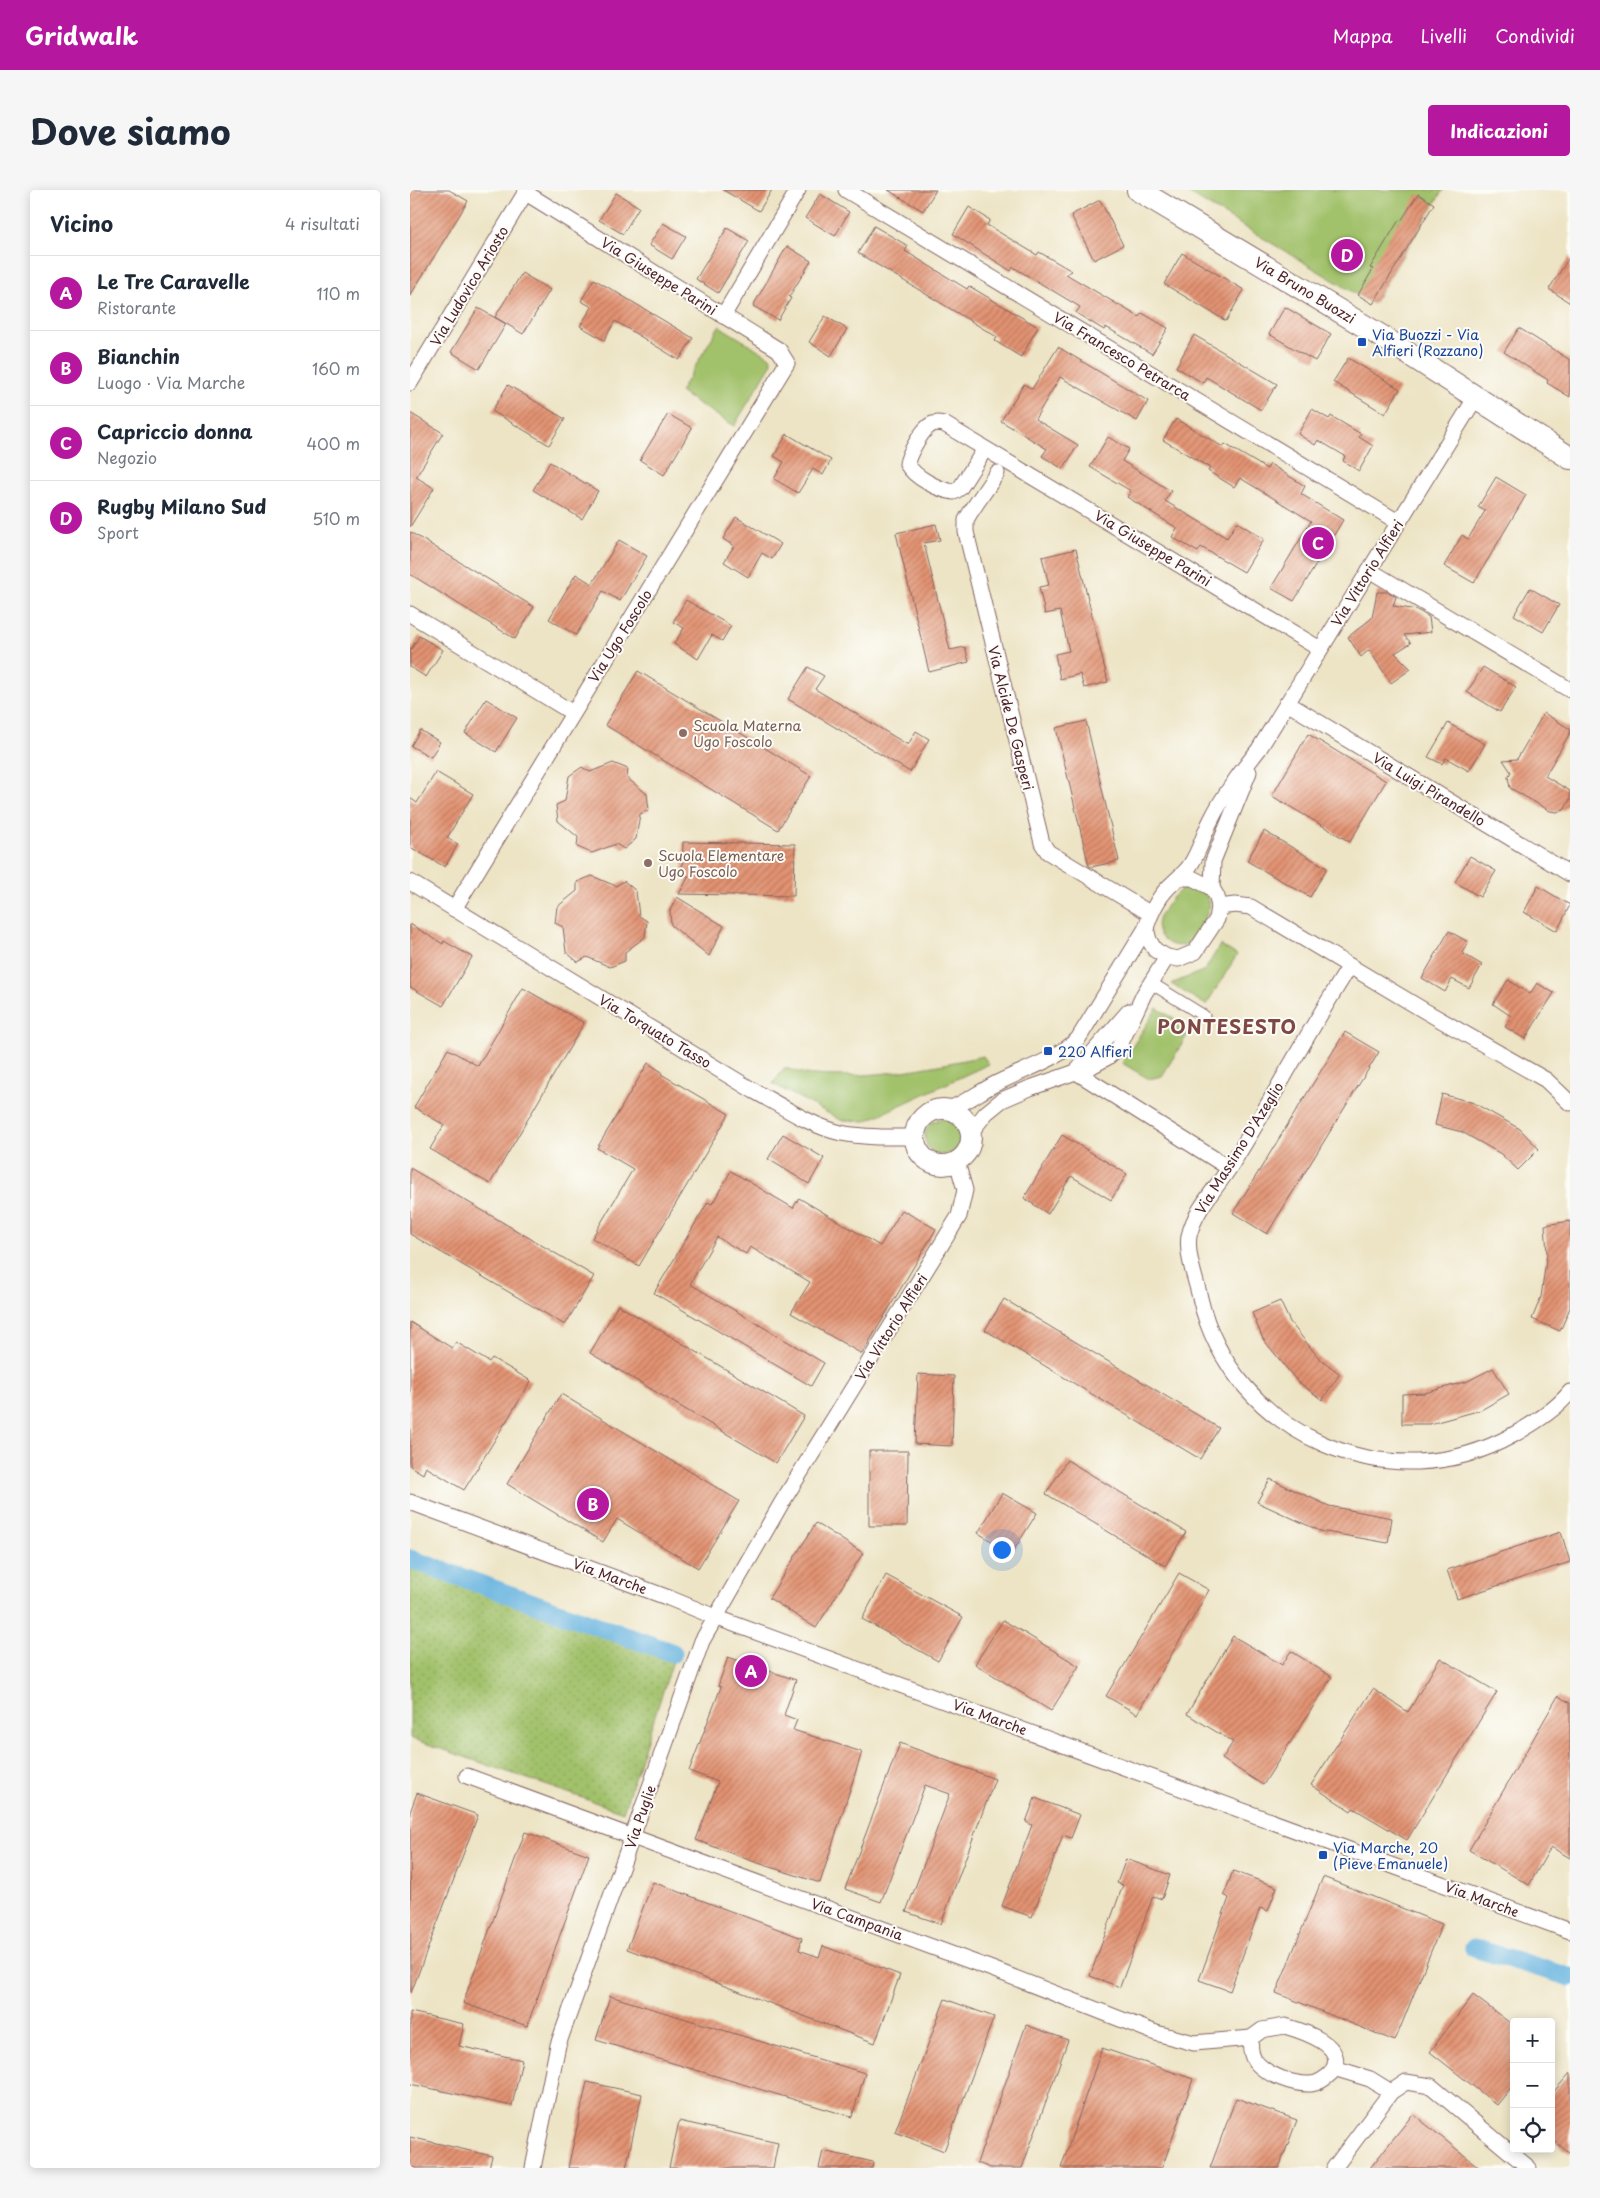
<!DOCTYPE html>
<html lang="it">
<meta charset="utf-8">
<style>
:root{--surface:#fff;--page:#f6f6f7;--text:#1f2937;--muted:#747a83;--line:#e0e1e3;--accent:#b5179e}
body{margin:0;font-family:"Playpen Sans",sans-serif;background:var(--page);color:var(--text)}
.controls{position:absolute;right:15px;bottom:15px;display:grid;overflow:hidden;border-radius:5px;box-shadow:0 2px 12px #0003}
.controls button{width:45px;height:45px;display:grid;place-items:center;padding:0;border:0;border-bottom:1px solid var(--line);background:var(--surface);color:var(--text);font:25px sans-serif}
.you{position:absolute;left:591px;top:1359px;width:18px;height:18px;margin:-12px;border:4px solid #fff;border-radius:50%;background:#1a73e8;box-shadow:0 0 0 8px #1a73e833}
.badge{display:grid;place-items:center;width:32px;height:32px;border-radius:50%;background:var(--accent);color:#fff;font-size:16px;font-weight:700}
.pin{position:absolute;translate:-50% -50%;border:2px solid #fff;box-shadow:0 1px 5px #0006}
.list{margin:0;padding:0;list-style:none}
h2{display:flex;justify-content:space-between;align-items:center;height:65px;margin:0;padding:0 20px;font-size:21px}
h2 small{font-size:16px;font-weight:400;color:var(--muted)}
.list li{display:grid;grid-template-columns:32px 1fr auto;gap:15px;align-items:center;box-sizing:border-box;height:75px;padding:0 20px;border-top:1px solid var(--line)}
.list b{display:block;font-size:19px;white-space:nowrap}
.list p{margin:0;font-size:16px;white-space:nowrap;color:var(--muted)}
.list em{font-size:16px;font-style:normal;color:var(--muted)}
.icon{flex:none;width:28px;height:28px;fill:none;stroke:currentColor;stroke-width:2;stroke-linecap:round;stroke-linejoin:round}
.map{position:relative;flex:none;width:1160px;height:1978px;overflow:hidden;border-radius:5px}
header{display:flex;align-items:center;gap:30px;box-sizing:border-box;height:70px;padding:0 25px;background:var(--accent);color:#fff}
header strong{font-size:24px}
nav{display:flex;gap:28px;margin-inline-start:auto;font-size:18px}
.intro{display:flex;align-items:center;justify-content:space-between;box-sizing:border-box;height:120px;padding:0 30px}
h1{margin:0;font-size:35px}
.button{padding:12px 22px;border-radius:5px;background:var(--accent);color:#fff;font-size:18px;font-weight:700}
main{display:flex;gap:30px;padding:0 30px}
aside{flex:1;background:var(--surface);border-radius:5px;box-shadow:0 2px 12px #0003}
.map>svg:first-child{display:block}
.green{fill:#a1c16a;stroke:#76704a}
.garden{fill:url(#garden-dots);stroke:#76704a}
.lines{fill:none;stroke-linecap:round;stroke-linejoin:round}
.canal{stroke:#66b3df;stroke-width:19}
.building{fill:url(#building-hatch)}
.pedestrian-casing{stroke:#836461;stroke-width:13}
.minor-casing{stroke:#836461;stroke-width:17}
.tertiary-casing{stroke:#836461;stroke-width:22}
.secondary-casing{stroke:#836461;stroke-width:24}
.pedestrian{stroke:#fff;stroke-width:11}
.minor{stroke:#fff;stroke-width:15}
.tertiary{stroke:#fff;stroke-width:20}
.secondary{stroke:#fff;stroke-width:22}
.transit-dot{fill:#1a4fb4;stroke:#fdfcf7;stroke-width:2}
.education-dot{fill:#8d6e63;stroke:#fdfcf7;stroke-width:2}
.labels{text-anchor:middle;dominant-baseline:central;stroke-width:4;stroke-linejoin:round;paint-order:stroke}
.street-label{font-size:14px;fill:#4a1f2b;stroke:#fdfcf7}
.transit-label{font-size:14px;fill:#164399;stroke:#fdfcf7;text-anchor:start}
.education-label{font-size:14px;fill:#785e54;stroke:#fdfcf7;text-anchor:start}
.district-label{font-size:19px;font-weight:bold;letter-spacing:1px;fill:#7f4844;stroke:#fdfcf7}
</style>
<header>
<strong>Gridwalk</strong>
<nav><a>Mappa</a><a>Livelli</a><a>Condividi</a></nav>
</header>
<div class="intro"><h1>Dove siamo</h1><a class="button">Indicazioni</a></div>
<main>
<aside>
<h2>Vicino<small>4 risultati</small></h2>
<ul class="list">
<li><span class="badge">A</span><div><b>Le Tre Caravelle</b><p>Ristorante</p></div><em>110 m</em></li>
<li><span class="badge">B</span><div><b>Bianchin</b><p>Luogo · Via Marche</p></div><em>160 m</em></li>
<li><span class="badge">C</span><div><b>Capriccio donna</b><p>Negozio</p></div><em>400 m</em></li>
<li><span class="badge">D</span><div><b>Rugby Milano Sud</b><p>Sport</p></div><em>510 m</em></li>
</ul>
</aside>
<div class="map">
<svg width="1160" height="1978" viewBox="0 0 1160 1978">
<defs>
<pattern id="garden-dots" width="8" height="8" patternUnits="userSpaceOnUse" patternTransform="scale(1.25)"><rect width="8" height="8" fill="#a1c16a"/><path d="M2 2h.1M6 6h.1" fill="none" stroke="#8ca55c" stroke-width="1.8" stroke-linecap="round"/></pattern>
<pattern id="building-hatch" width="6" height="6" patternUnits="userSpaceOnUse" patternTransform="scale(1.25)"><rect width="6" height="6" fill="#e29372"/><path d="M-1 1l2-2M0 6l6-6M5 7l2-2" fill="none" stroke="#b9775e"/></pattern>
</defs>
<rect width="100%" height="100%" fill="#fdfcf7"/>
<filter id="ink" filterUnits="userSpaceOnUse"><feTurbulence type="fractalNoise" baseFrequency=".02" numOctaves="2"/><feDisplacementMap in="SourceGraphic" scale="10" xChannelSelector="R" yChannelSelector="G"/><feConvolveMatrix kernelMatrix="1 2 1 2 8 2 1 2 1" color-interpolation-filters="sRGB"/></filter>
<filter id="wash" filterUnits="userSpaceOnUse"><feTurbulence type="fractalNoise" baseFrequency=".0096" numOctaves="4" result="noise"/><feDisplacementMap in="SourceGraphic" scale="20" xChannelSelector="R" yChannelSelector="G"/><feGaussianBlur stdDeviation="1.12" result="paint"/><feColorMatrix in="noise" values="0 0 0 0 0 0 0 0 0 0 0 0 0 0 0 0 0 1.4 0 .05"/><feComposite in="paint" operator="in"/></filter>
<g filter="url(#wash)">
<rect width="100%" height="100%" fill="#ede4c5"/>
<g class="green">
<polygon points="773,0 1033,0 963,114"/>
<polygon points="309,136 360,167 362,173 324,236 270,202"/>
<path d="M778,697L793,701C802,713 799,721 792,733C789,739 786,748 780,752C765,763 743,748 748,730C750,724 755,719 758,714C764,705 769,700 778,697Z"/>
<polygon points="810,755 827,765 796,815 761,794 795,780"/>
<polygon points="747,818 781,839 752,886 739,889 712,873"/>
<path d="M573,866L579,874L456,931L431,930L363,894L374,878C384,880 394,885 404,885C461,889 517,878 573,866Z"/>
<circle cx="533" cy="947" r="18"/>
</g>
<polygon class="garden" points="0,1371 265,1465 213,1622 0,1548"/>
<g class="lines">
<g class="canal">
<polyline points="0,1369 263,1463"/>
<polyline points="1064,1758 1160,1787"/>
</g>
</g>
<g id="blocks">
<g class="building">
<polygon points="0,0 39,0 58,11 0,106"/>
<polygon points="313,0 362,0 349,21"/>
<polygon points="478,0 526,0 513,21"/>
<polygon points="206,3 229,17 213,44 189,30"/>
<polygon points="410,4 439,22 425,46 395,28"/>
<polygon points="1008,4 1024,14 963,114 948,105 963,79 960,78 989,30 991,31"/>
<polygon points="690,10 713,55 684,70 661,25"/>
<polygon points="559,17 580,30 577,35 627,65 629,62 662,81 656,84 729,127 732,123 758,138 742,164 696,137 694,140 666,123 670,117 603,77 601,81 543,44"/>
<polygon points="253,33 276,46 262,69 239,55"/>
<polygon points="464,36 498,56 495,61 557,99 559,96 628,137 611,167 585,151 587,147 448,63"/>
<polygon points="317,38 339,51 308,103 286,89"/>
<polygon points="377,56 401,71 379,107 381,108 368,130 343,116"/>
<polygon points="772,63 834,100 816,131 754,94"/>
<polygon points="1160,66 1160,113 1139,99"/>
<polygon points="112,83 140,100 113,144 85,127"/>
<polygon points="184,89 283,148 269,170 205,131 194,150 170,136 182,117 171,111"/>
<polygon points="875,117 921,144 905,171 859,144"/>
<polygon points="68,118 96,134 69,179 41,162"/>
<polygon points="415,126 437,139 421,166 399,152"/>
<polygon points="1109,138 1160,170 1160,207 1137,193 1138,190 1094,162"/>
<polygon points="784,145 867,194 851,220 796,187 793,193 766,177"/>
<polygon points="648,157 738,211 727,231 650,187 625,229 668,255 653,279 632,266 637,259 591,231 614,194 622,199"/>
<polygon points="938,168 990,199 975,224 923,192"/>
<polygon points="98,195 155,229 139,255 82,221"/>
<polygon points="902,219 919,229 921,226 951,244 949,247 963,256 949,281 933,271 935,266 908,250 905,255 888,244"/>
<polygon points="0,223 33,243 6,287 24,298 0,337"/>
<polygon points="258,224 282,238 254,285 230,270"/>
<polygon points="766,229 813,257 815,254 857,279 860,274 895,296 891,304 933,330 884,411 861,398 901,331 830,288 824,297 798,281 800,278 753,250"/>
<polygon points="377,244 421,270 413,285 403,279 388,303 364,289 374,272 364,266"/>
<polygon points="698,247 719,259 712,271 761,301 755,311 817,348 827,332 854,349 834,382 791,357 788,362 762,347 767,338 717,307 721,301 680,277"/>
<polygon points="140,272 188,301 172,329 123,300"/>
<polygon points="1086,287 1116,305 1064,393 1034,376 1052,345 1058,349 1075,321 1068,317"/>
<polygon points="326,327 371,354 362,369 352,363 338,387 314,372 324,356 313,349"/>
<polygon points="526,334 530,350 514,353 540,460 555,457 559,472 519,482 486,343"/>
<polygon points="0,342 124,417 105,449 0,384"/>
<polygon points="209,350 237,366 210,411 193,401 166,445 139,429 166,384 182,394"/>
<polygon points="666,359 698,492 674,498 670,484 650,489 645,464 659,461 650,421 635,424 629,397 639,395 632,367"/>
<polygon points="1120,398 1149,415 1133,442 1104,425"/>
<polygon points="967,402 978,402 986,407 983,416 1007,420 1019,427 1021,442 994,445 1001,453 985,463 1001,479 981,493 959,460 951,467 938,447 962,428"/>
<polygon points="276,410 321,436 312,451 302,445 288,469 264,454 274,438 263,432"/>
<polygon points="9,446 33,460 16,487 0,477 0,461"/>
<polygon points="398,477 414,486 405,499 498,555 506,541 519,549 500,582 378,509"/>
<polygon points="1073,477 1106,497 1090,522 1057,502"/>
<polygon points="228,481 401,586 368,640 195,535"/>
<polygon points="76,509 107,528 86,562 55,543"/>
<polygon points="1134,523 1160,539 1160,543 1135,586 1160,601 1160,610 1154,620 1147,622 1140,621 1100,598 1098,587 1101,582 1093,570 1107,569"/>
<polygon points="676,531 709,671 681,677 679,676 646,538"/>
<polygon points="1038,533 1075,554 1059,581 1036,568 1032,574 1018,567"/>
<polygon points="10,540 30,552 21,567 1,556"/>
<polygon points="898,544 976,591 940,652 862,606"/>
<polygon points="203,573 218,579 217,588 237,604 239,620 230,624 226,649 214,659 206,654 182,663 167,657 168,647 148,631 146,615 155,611 159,586 172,577 180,582"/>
<polygon points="26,582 63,604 37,648 48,654 35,677 0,657 0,608 7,613"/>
<polygon points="854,641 917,678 900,707 837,671"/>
<polygon points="273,652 385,654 384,706 269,704 279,686 272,686"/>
<polygon points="1060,666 1086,681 1070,707 1045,692"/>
<polygon points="182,686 206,696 214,691 226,701 229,726 237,731 235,747 215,762 215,771 200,777 177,767 168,772 156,762 153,737 145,733 147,717 167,701 167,692"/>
<polygon points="1128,696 1160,715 1147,741 1114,722"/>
<polygon points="267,707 314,736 299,766 261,735 260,720"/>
<polygon points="0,734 33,754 34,751 62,767 33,816 0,797"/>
<polygon points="1039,741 1058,752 1052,763 1072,775 1059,798 1042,789 1035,802 1012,788"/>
<polygon points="1098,790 1120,804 1127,793 1144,803 1115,849 1095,837 1101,826 1083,814"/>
<polygon points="113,798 174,833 80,994 20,959 34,935 4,917 38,859 68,876"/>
<polygon points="935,842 969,862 857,1044 823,1023"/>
<polygon points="238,873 252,882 251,884 319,924 229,1076 182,1048 223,979 187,958"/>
<polygon points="1032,904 1064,913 1110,939 1129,959 1108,980 1091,964 1052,942 1025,935"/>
<polygon points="373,944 414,968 399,994 358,969"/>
<polygon points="652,945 717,984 701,1010 661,986 638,1024 614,1008"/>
<polygon points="0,978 184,1086 155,1135 0,1044"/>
<polygon points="321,981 383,1018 389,1008 470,1056 492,1020 526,1039 452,1164 381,1123 400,1092 340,1057 336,1064 307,1047 280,1094 414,1173 401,1196 244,1103 298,1012 302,1014"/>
<polygon points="1160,1031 1160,1118 1150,1141 1122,1129 1131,1107 1137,1063 1135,1035"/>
<polygon points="594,1109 809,1238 790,1269 575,1140"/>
<polygon points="870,1111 880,1132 908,1167 930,1184 912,1210 886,1190 853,1149 842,1123"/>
<polygon points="208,1115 394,1226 366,1273 180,1163"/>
<polygon points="0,1132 42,1158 46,1152 79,1172 82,1168 121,1191 54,1300 16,1277 13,1284 0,1276"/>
<polygon points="1083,1178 1099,1204 1071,1220 1020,1234 992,1234 992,1204 1015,1203 1058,1191"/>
<polygon points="508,1184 544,1186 542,1256 505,1254"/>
<polygon points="151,1204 329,1311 288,1378 207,1329 193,1352 97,1294"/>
<polygon points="459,1261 498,1261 497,1336 459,1336"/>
<polygon points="657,1270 776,1342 755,1376 636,1304"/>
<polygon points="860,1289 919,1316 982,1328 978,1353 910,1341 847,1312"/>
<polygon points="592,1303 627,1323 602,1363 568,1343"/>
<polygon points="406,1333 453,1363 406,1438 359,1408"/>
<polygon points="1151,1342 1160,1372 1047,1409 1037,1380"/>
<polygon points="769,1383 799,1400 727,1524 696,1506"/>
<polygon points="476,1385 553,1427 528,1471 452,1429"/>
<polygon points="593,1430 669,1476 641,1521 565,1474"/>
<polygon points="823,1446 872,1475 881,1461 922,1487 853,1595 812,1569 823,1552 777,1524"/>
<polygon points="318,1467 386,1490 374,1525 387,1530 383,1540 452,1562 410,1693 342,1671 286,1650 308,1592 279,1581 311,1497 308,1496"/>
<polygon points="1030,1468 1087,1502 997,1650 943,1618 941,1621 901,1595 963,1499 998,1522"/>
<polygon points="1148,1506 1160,1513 1160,1668 1141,1657 1119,1695 1059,1660"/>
<polygon points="490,1553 585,1589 531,1734 496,1722 540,1604 515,1595 471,1712 435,1699"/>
<polygon points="7,1603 68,1625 1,1803 0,1622"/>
<polygon points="625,1608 670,1625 661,1648 653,1645 622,1727 592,1716 622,1635 616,1632"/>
<polygon points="115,1642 179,1665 117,1836 53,1813"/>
<polygon points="716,1669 760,1685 752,1709 743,1706 710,1797 680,1786 713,1695 707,1693"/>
<polygon points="823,1681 867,1697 858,1721 850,1718 820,1801 789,1790 819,1708 814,1705"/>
<polygon points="913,1687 1032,1734 985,1851 866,1803"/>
<polygon points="243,1692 392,1748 389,1760 409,1767 413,1756 490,1785 465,1853 217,1759"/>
<polygon points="1063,1805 1104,1836 1104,1894 1087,1915 1020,1862"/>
<polygon points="200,1806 455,1883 442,1927 186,1850"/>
<polygon points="535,1809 584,1827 534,1961 485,1942"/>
<polygon points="0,1822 54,1834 49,1856 112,1870 102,1916 0,1894"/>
<polygon points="616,1835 658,1850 612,1978 581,1978 567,1973"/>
<polygon points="692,1858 783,1889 752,1978 651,1978"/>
<polygon points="1160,1883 1160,1964 1141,1948 1141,1905"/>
<polygon points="177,1892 232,1904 216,1978 158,1978"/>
<polygon points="826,1908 887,1930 869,1978 800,1978"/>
<polygon points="1003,1924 1070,1978 960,1978"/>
<polygon points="269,1931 368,1953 363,1978 259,1978"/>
<polygon points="0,1947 82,1966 79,1978 0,1978"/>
<polygon points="413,1961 463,1972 462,1978 409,1978"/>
</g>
</g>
</g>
<g filter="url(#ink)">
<use href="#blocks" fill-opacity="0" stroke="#836461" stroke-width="1"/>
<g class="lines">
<defs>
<polyline id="pedestrian" points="741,793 794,826"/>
<g id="minor">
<polyline points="436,0 988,332"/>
<polyline points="313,126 388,0"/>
<polyline points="0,193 117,0"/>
<path d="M575,259L550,298L544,302C529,300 505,288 497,274C498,265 511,242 519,236C524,232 529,233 534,234L910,459"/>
<polyline points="587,283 560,323 556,330 556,342 632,653 638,662 741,724"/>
<polyline points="959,380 1160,500"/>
<polyline points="0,424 163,523"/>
<polyline points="877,513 1160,684"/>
<polyline points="771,688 782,688 802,698"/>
<path d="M0,692L344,901C372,916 401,936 431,943C455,948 481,947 505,947"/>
<polyline points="809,717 825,715 841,717 1015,821 1136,890 1160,913"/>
<polyline points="44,719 377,173 369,160 116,3"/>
<polyline points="736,738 739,750 745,760 757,767 768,769 785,762 807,729 809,717 807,707 802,698 803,671 839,582"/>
<path d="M940,776C898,841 862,911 820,977C806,999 785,1019 779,1046C776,1065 786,1089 790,1108C822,1245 981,1314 1103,1245C1123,1234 1146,1220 1160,1202"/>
<polyline points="666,882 819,978"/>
<polyline points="666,882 719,821"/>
<path d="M539,919C555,913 568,903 583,895C611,880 644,872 668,849L736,738C741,722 750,704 763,693C770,686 776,682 781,674C790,660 793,646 800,632C813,605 831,582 849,559L1066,207"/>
<polyline points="561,942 576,923 592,910 620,898 680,877 698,867 709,857 734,804 757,767"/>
<polyline points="0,1312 259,1408 305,1427 1160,1741"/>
<polyline points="57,1586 582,1779 746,1843 784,1853 841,1848"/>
<path d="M875,1836C892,1841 941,1856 921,1883C916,1888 909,1893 901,1894C884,1895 856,1885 845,1871C840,1864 840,1856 841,1848L852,1840Z"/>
<polyline points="924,1878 960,1889 981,1902"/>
<polyline points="123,1978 148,1855 292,1451 371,1314 549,1026 555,1000 547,972"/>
<polyline points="924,1978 981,1902 996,1892 1021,1896 1119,1978"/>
</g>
<circle id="tertiary" cx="533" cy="947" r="28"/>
<polyline id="secondary" points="728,0 971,146 1160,268"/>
</defs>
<use href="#pedestrian" class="pedestrian-casing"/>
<use href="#minor" class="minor-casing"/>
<use href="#tertiary" class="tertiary-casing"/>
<use href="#secondary" class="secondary-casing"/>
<use href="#pedestrian" class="pedestrian"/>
<use href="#minor" class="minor"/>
<use href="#tertiary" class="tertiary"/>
<use href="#secondary" class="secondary"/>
</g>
</g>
<g class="transit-dot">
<rect x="947" y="147" width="10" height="10" rx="2.5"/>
<rect x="633" y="856" width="10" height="10" rx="2.5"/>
<rect x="908" y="1660" width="10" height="10" rx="2.5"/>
</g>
<g class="education-dot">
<circle cx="273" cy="543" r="5"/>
<circle cx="238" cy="673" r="5"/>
</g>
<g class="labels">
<g class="street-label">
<text transform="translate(249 86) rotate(32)">Via Giuseppe Parini</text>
<text transform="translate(59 96) rotate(-59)">Via Ludovico Ariosto</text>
<text transform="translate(895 100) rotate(31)">Via Bruno Buozzi</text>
<text transform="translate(712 166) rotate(31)">Via Francesco Petrarca</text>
<text transform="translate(743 358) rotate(31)">Via Giuseppe Parini</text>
<text transform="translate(957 383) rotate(-58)">Via Vittorio Alfieri</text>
<text transform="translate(210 446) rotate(-58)">Via Ugo Foscolo</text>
<text transform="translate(601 528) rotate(76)">Via Alcide De Gasperi</text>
<text transform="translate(1019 599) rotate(31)">Via Luigi Pirandello</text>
<text transform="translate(245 841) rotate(31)">Via Torquato Tasso</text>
<text transform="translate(829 958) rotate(-58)">Via Massimo D'Azeglio</text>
<text transform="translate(481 1137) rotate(-58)">Via Vittorio Alfieri</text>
<text transform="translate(200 1386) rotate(20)">Via Marche</text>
<text transform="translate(580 1527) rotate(20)">Via Marche</text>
<text transform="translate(230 1627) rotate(-71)">Via Puglie</text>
<text transform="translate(1072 1709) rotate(20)">Via Marche</text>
<text transform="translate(447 1729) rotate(20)">Via Campania</text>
</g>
<g class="transit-label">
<text x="962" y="144">Via Buozzi - Via<tspan x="962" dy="16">Alfieri (Rozzano)</tspan></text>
<text x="648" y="861">220 Alfieri</text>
<text x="923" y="1657">Via Marche, 20<tspan x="923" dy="16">(Pieve Emanuele)</tspan></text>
</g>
<g class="education-label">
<text x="283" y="535">Scuola Materna<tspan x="283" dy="16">Ugo Foscolo</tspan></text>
<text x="248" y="665">Scuola Elementare<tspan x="248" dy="16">Ugo Foscolo</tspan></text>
</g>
<g class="district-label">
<text x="817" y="836">PONTESESTO</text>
</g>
</g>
</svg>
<div class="controls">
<button>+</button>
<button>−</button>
<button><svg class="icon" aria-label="locate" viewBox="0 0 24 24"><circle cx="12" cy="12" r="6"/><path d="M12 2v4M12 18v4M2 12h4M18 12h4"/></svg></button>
</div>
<div class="you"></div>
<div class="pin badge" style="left:341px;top:1481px">A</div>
<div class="pin badge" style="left:183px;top:1314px">B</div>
<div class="pin badge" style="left:908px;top:353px">C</div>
<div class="pin badge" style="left:937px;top:65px">D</div>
</div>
</main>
